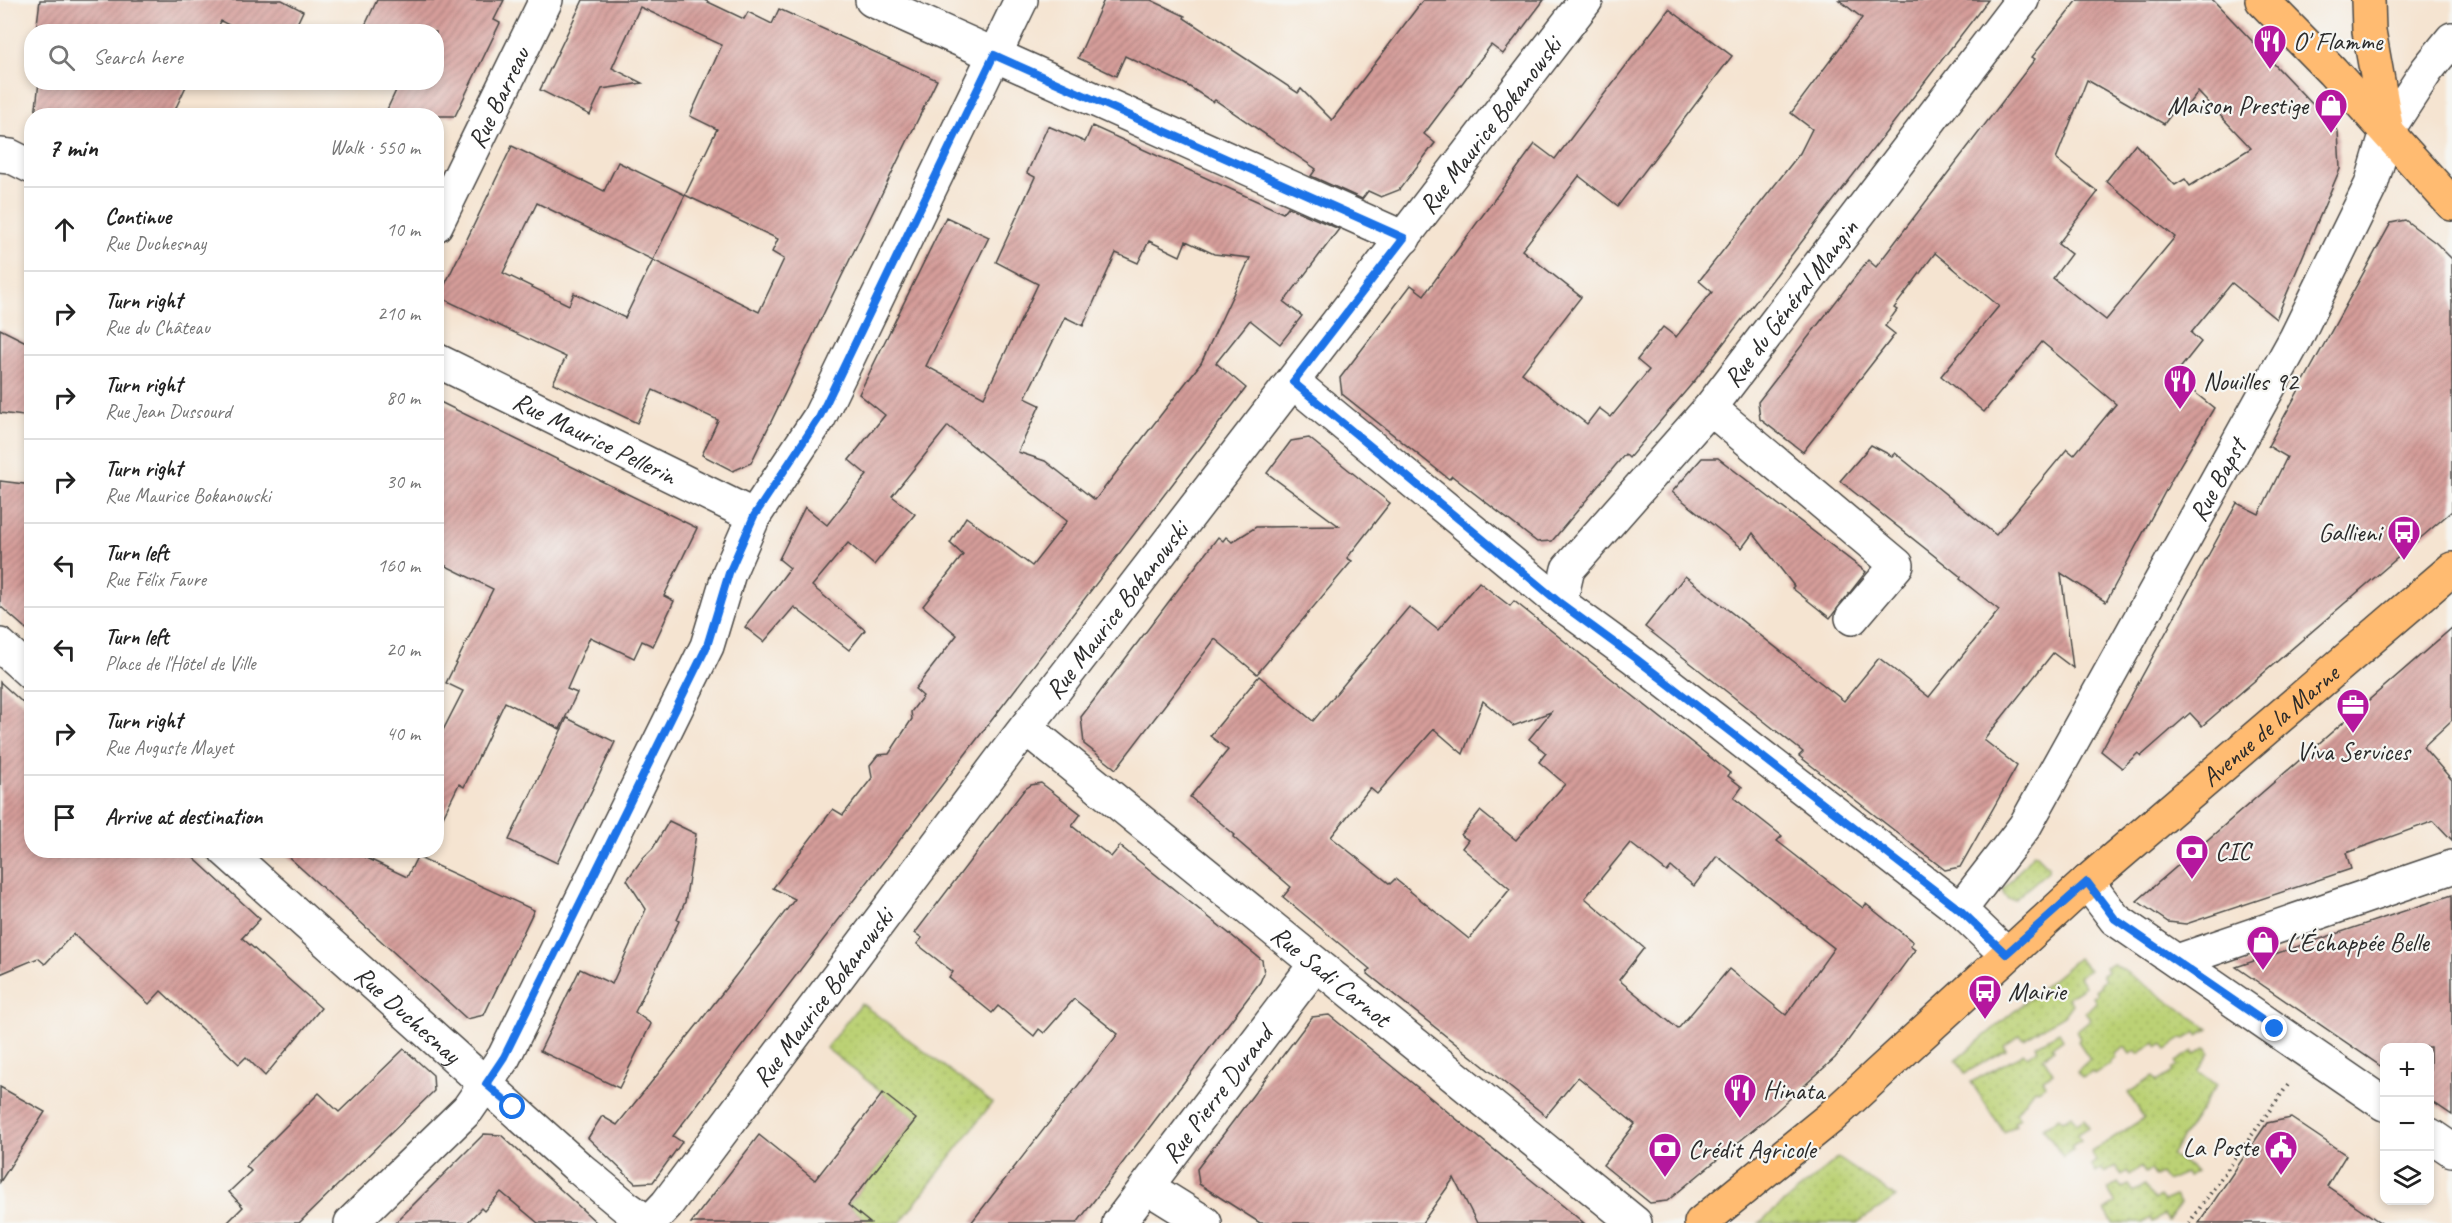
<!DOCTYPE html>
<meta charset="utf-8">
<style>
:root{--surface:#fff;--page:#f6f6f6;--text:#222;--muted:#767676;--line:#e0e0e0}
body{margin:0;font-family:Caveat,sans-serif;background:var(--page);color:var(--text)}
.controls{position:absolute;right:18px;bottom:18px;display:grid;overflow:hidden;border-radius:12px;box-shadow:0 3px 9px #0003}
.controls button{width:54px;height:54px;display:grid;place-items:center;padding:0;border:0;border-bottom:2px solid var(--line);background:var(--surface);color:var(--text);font:30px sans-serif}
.stop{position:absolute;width:18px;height:18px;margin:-14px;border:4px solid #1a73e8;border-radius:50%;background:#fff}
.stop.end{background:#1a73e8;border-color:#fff;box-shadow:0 2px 6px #0008}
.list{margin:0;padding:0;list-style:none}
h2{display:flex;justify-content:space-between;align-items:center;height:78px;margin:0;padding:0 24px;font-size:26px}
h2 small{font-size:20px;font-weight:400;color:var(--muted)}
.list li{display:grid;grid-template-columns:39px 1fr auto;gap:18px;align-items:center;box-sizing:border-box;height:84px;padding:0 24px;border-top:2px solid var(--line)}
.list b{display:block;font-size:22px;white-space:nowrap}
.list p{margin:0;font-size:20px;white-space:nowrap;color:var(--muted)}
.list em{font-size:20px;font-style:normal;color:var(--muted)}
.icon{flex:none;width:33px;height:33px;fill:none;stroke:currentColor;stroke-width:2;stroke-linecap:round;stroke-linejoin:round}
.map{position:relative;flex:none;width:2452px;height:1223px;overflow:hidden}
.search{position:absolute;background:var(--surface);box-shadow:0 3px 9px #0003;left:24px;top:24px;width:420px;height:66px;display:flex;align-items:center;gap:15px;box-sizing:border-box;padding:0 21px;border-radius:24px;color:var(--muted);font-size:22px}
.panel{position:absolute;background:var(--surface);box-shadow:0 3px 9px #0003;left:24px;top:108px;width:420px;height:750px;border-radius:24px}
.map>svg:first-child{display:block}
.grass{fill:url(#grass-dots);stroke:#737e50;stroke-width:1.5}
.building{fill:url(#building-hatch);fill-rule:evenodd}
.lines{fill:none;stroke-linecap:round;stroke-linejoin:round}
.minor-casing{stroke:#494744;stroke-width:36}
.major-casing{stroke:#494744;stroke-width:36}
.path{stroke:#494744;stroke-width:4;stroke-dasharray:1.5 4.5;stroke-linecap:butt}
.minor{stroke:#fff;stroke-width:33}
.major{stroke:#ffbb71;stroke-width:33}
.route{stroke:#1a73e8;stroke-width:8}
.labels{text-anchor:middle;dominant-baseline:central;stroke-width:4.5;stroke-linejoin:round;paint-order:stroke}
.poi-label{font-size:26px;fill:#2b2b2b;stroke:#f6f6f2;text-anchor:start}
.street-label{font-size:26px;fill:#2b2b2b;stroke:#f6f6f2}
</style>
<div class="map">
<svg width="2452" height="1223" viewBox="0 0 2452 1223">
<defs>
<pattern id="grass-dots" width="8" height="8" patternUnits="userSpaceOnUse" patternTransform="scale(1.5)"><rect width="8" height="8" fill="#bbd175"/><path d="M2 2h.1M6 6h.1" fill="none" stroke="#a1b465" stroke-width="1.8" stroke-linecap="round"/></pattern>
<pattern id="building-hatch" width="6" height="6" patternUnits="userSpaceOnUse" patternTransform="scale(1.5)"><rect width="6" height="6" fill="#d59d9a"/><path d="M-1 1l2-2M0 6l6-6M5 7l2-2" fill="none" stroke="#ad807e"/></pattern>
</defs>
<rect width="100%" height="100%" fill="#f6f6f2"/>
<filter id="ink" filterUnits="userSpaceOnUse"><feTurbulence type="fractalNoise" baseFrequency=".0167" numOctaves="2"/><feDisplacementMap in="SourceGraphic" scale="12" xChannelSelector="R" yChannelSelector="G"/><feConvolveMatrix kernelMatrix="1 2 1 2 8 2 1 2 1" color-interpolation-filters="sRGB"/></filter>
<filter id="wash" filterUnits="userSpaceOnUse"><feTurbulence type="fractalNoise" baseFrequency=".008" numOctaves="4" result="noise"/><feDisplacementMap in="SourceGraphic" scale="24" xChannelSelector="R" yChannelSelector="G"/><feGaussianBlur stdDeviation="1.35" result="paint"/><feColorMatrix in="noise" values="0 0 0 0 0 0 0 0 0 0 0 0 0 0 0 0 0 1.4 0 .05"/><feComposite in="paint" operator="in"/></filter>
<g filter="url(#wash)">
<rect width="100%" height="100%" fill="#f5e4d1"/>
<g class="grass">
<polygon points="2033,854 2037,855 2048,866 2048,871 2014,900 2008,899 2004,895 2003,890"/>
<polygon points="2078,958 2089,970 2079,977 2085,986 2068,997 2072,1004 2064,1015 2024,1039 2020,1035 2004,1046 2006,1050 1965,1073 1956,1060"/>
<polygon points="2111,964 2114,964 2209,1029 2198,1036 2196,1032 2185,1039 2183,1038 2167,1049 2163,1044 2158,1047 2155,1043 2138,1054 2136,1050 2130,1054 2125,1047 2114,1054 2116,1058 2110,1062 2111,1064 2095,1074 2094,1072 2082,1078 2077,1071 2090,1059 2078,1041 2080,1039 2076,1031 2091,1019 2086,1012 2096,1002 2093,997 2098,994 2096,990 2101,986 2100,984 2105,980 2102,975 2107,972 2105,967"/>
<polygon points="861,1003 992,1103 900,1223 870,1223 848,1205 916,1119 826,1048"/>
<polygon points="2059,1032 2063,1039 2052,1047 2054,1050 2043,1057 2053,1073 2043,1079 2046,1085 2037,1090 2034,1089 2016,1113 2020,1118 2014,1122 2016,1125 2004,1132 1971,1082 2024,1053 2027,1056 2038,1049 2036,1045"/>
<polygon points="2206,1047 2210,1053 2198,1072 2217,1085 2171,1155 2196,1171 2187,1177 2185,1173 2166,1181 2161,1174 2155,1177 2150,1170 2145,1173 2141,1167 2130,1175 2127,1171 2122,1175 2115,1166 2104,1173 2101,1169 2096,1173 2091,1165 2096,1161 2091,1152 2144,1118 2128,1093 2153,1077 2157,1082 2173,1072 2172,1070 2178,1066 2176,1062 2193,1051 2195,1055"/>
<polygon points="2071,1115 2077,1124 2084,1119 2089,1127 2077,1135 2081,1140 2071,1146 2073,1150 2063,1157 2043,1128 2059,1118 2062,1121"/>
<polygon points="1838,1158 1896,1197 1857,1223 1759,1223"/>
<polygon points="2118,1183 2122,1188 2128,1185 2133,1192 2144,1185 2154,1200 2159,1196 2163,1201 2175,1196 2180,1203 2168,1221 2164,1215 2152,1222 2150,1218 2143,1223 2113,1223 2105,1210 2116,1203 2108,1190"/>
</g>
<g id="blocks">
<g class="building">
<polygon points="40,0 282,0 303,11 293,32 242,32 221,21 216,32 36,32"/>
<polygon points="377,0 504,0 494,20 500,23 455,116 384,116 400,82 436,82 436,32 362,32"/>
<path d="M583,0H704L744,19L748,12L772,24L779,9L937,80L751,463L733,471L702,455L718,420L653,390L637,423L553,383L566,357L439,297L512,146L604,191L618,162L685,195L717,129L690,116L722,45L640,7L612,68L642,83L602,89L590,115L540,90ZM685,195L778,239L772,252L784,259L759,312L653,260ZM537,203L653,260L625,318L574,293L569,305L503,273Z"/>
<polygon points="1104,0 1151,0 1185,16 1184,18 1298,93 1301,89 1332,120 1423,0 1544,0 1503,54 1491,45 1424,134 1435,143 1399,190 1381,197 1368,191 1362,199 1311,176 1316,169 1215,100 1213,102 1185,84 1125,56 1116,76 1078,58"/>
<polygon points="1839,0 1988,0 1696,379 1629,458 1625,454 1552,541 1537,542 1452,476 1449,479 1342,394 1340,378 1411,285 1424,295 1535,144 1555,159 1669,9 1732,56 1618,206 1579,176 1522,250 1581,297 1522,373 1587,424 1599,408 1611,417 1649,370 1637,360 1663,327 1676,337 1712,292 1699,281 1800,153 1812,129 1791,113 1862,18"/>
<path d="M2078,0H2213L2338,131L2340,169L2276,319L2232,283L2191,333L2201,342L2174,376L2214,408L2173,477L2106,602L2061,573L2073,668L2053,653L1984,740L2017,766L1960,867L1945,870L1799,756L1803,752L1645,627L1685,576L1844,701L1879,658L1929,697L1999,610L1960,579L1961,577L1840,481L1871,445L1892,456L1895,453L1996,535L2067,449L2074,455L2116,404L2042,342L1984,412L1941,376L1999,306L1935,253L1894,308L1897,310L1885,326L1895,334L1803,452L1760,419L1758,402L1868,260L1876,267L2035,59L2032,57ZM2087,80L2164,124L2179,104L2185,108L2198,92L2251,148L2190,186L2185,179L2175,185L2135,144L2106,181L2175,237L2106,320L2053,278L2071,254L2058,244L2098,192L2056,159Z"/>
<polygon points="39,82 188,82 172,116 35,116"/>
<path d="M1048,126L1085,142L1092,126L1283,213L1288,207L1339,229L1284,302L1302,316L1280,344L1250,320L1216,363L1246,388L673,1136L682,1142L653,1182L635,1183L588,1138L602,1116L617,1125L702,1019L795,899L773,888L833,809L843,815L872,778L870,765L878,755L889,754L912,719L911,712L923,696L915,689L957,635L923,606L963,555L950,543L966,517L1032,566L1067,521L948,426L892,496L915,514L874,565L848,543L812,586L865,630L849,650L794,607L764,642L745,627L790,568L779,559L805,507L827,525L867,475L849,460L885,415L859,394L946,217L989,237L926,366L984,397L1038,284L996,262L1035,177L1027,173ZM1149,241L1180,256L1186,241L1214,254L1250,258L1201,363L1095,500L1045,461L1018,452L1040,405L1025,398L1065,317L1083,326L1116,253L1138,263Z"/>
<polygon points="2405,220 2436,243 2452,259 2452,511 2202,726 2190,713 2141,756 2138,753 2122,768 2101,751 2237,503 2259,514 2287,457 2268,446 2391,223"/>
<polygon points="0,329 32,345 32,417 0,413"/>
<polygon points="436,400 697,528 664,596 674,601 653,646 642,641 634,658 590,637 567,689 577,693 560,729 505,702 464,787 459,784 436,831 436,744 463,691 446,683 493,589 436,561"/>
<polygon points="1309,438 1390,503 1347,558 1352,561 1257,674 1215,639 1116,769 1084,744 1081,717 1218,537 1223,541 1226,537 1232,542 1256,527 1339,526 1267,473 1291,441"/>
<polygon points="1702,458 1718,458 1866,572 1830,618 1792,588 1794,586 1753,533 1742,548 1672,492"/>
<polygon points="0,481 32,485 32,634 0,606"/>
<path d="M1479,582L1510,606L1514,601L1730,773L1728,776L1742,787L1734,798L1782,836L1777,841L1863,908L1866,904L1913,942L1910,946L1915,950L1835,1058L1775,1112L1667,1201L1650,1203L1603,1165L1635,1124L1578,1077L1546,1116L1367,973L1370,969L1283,897L1291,887L1233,837L1235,835L1190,797L1228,750L1210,736L1259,676L1313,721L1409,607L1438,630ZM1483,701L1513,726L1551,712L1529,739L1546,753L1539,762L1565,784L1516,840L1480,811L1461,835L1468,840L1462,848L1510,889L1469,939L1395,879L1390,884L1331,837L1370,788L1377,794L1434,729L1463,754ZM1630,843L1667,872L1671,867L1694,886L1717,856L1834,948L1786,1015L1729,969L1678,1029L1619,980L1644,948L1585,898Z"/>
<polygon points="2452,628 2452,720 2423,747 2452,780 2452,840 2434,821 2346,853 2351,869 2186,924 2168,922 2137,901"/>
<polygon points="0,682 32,711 32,850 185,850 260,919 242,938 321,1008 265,1076 246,1057 239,1064 161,991 149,1004 73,934 45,964 38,958 0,974"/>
<polygon points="567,718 615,742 557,863 509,840"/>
<polygon points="1041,783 1081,814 1072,826 1111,857 1120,846 1262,960 1264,973 1260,982 1077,1223 971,1223 1118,1034 1074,999 1044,1033 1039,1029 1034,1036 998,1006 992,1013 949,978 953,972 917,944 922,938 915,933 1024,790 1031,785"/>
<polygon points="669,821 696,834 685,902 677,920 679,921 635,1012 651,1024 619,1088 540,1051 580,969 612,984 646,909 627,880 643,858 653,848"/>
<polygon points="281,850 350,850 407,877 417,857 534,910 484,1015 467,1019"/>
<polygon points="2452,895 2452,1115 2430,1100 2430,1047 2385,1047 2385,1069 2236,967"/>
<polygon points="1329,1015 1400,1073 1584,1223 1477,1223 1454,1178 1422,1223 1260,1223 1199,1184 1197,1169 1312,1017"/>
<polygon points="404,1049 433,1075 434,1091 299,1223 227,1223 243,1207 229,1192 251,1171 246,1166 319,1093 339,1112"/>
<polygon points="0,1087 45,1112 0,1182"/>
<polygon points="883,1093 916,1119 848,1205 870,1223 691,1223 759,1135 815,1180"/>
<polygon points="2291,1118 2346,1155 2327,1186 2381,1223 2199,1223 2267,1123"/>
<polygon points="484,1134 501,1135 597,1223 538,1223 501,1192 484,1211 481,1208 467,1223 395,1223"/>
</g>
</g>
</g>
<g filter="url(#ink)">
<use href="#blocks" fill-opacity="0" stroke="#494744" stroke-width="1.5"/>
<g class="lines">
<defs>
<g id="minor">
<polyline points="872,0 1404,238"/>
<polyline points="0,155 10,156 32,167"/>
<path id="s1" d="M436,225L546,0"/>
<path id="s2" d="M436,360L754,516"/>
<polyline points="1293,382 1560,603 1635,658 1960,910 2006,954"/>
<polyline points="1710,408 1897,565 1852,618"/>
<path id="s3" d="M1560,603L1568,569L1710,408L2022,0"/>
<polyline points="0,645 32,674"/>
<path id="s4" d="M1026,728L1635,1223"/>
<path id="s5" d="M225,850L579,1168L627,1208L648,1223"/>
<polyline points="2087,882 2115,919 2384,1104"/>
<path id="s6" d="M1960,910L2025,826L2296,338L2371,185L2387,131L2427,70L2452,39"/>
<polyline points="2177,961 2452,867"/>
<polyline points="2430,1135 2452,1150"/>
<polyline points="1147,1187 1205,1223"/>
<polyline points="351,1223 468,1109 504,1057 707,646 729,573 754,516 819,418 1021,0"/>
<path id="s7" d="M649,1223L667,1204L1007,752L1586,0"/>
<path id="s8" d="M1119,1223L1315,965"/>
</g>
<g id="major">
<polyline points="2262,0 2332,71 2452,204"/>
<polyline points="2368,0 2369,31 2387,131"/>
<path id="s9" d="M1701,1223L1830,1118L2087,882L2452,569"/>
</g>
</defs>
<use href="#minor" class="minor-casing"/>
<use href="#major" class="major-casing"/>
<polyline class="path" points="2189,1223 2290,1082"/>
<use href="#minor" class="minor"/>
<use href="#major" class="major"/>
</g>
</g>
<g class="lines" filter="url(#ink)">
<polyline class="route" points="513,1107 486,1084 504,1057 707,646 729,573 754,516 819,418 994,55 1404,238 1293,382 1560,603 1635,658 1960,910 2006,954 2087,882 2115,919 2275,1029"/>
</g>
<defs>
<symbol id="restaurant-pin" viewBox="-11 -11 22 30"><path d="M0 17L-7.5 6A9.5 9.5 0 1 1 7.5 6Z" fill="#b5179e" stroke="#f6f6f2"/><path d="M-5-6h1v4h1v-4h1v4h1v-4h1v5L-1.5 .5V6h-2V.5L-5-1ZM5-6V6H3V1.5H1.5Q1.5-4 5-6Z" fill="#fff"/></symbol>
<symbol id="shop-pin" viewBox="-11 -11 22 30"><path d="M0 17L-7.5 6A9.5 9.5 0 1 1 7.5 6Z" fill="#b5179e" stroke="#f6f6f2"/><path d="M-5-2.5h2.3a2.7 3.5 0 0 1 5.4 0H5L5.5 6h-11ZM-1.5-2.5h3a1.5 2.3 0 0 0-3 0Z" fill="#fff"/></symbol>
<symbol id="bus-pin" viewBox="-11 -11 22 30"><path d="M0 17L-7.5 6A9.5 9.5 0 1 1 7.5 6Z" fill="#b5179e" stroke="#f6f6f2"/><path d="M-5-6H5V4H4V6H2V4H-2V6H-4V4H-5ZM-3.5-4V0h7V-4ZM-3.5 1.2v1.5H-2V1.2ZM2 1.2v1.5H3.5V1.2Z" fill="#fff"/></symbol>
<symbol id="office-pin" viewBox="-11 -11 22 30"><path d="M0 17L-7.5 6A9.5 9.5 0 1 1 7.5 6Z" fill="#b5179e" stroke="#f6f6f2"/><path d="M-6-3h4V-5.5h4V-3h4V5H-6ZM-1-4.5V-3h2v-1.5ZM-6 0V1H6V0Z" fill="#fff"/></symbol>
<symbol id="bank-pin" viewBox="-11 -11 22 30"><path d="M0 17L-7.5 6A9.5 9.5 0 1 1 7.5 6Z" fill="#b5179e" stroke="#f6f6f2"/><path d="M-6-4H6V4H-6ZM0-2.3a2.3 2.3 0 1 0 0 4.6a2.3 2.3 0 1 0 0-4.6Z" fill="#fff"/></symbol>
<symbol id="civic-pin" viewBox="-11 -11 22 30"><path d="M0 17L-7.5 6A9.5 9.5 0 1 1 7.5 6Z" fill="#b5179e" stroke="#f6f6f2"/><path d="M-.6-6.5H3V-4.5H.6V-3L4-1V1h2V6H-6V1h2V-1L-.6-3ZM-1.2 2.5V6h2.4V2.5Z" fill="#fff"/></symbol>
</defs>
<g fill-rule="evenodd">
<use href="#restaurant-pin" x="2251" y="22" width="38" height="52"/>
<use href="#shop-pin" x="2312" y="86" width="38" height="52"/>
<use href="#restaurant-pin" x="2161" y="362" width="38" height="52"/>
<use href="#bus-pin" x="2385" y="513" width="38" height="52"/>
<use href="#office-pin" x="2334" y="686" width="38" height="52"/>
<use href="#bank-pin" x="2173" y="832" width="38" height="52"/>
<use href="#shop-pin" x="2244" y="923" width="38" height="52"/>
<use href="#bus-pin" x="1966" y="972" width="38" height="52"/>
<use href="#restaurant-pin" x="1721" y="1071" width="38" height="52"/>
<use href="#civic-pin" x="2262" y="1128" width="38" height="52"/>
<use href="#bank-pin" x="1646" y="1130" width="38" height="52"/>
</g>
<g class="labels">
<g class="poi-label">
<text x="2293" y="41">O' Flamme</text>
<text x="2308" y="105" text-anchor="end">Maison Prestige</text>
<text x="2203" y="381">Nouilles 92</text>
<text x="2381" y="532" text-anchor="end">Gallieni</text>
<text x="2353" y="751" text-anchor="middle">Viva Services</text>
<text x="2215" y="851">CIC</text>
<text x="2286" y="942">L'Échappée Belle</text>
<text x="2008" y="991">Mairie</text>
<text x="1763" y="1090">Hinata</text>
<text x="2258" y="1147" text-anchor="end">La Poste</text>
<text x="1688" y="1149">Crédit Agricole</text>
</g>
<g class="street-label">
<text stroke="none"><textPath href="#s1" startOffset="142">Rue Barreau</textPath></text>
<text stroke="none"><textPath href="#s7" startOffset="1383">Rue Maurice Bokanowski</textPath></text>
<text stroke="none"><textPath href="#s3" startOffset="382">Rue du Général Mangin</textPath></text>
<text stroke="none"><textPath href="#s2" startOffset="177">Rue Maurice Pellerin</textPath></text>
<text stroke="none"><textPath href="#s6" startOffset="502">Rue Bapst</textPath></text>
<text stroke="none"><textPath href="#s7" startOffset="771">Rue Maurice Bokanowski</textPath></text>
<text stroke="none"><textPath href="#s9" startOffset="756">Avenue de la Marne</textPath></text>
<text stroke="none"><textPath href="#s4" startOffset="393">Rue Sadi Carnot</textPath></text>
<text stroke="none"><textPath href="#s7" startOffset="285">Rue Maurice Bokanowski</textPath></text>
<text stroke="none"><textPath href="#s5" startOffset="246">Rue Duchesnay</textPath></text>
<text stroke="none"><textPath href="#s8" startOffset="162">Rue Pierre Durand</textPath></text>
</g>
</g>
</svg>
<div class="controls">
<button>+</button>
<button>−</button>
<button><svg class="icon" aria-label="layers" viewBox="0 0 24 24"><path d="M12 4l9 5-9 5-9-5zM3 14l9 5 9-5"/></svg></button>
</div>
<div class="stop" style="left:513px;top:1107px"></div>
<div class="stop end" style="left:2275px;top:1029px"></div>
<div class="search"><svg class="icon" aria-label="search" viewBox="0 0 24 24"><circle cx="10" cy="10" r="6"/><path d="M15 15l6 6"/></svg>Search here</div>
<section class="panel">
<h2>7 min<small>Walk · 550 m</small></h2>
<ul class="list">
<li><svg class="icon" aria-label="ahead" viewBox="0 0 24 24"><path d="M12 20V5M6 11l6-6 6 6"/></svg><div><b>Continue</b><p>Rue Duchesnay</p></div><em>10 m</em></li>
<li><svg class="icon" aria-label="right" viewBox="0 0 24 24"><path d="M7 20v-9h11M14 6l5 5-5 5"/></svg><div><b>Turn right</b><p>Rue du Château</p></div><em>210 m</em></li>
<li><svg class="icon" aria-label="right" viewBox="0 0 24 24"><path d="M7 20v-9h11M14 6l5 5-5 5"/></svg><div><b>Turn right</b><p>Rue Jean Dussourd</p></div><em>80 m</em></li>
<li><svg class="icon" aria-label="right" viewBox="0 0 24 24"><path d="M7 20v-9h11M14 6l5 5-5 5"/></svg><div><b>Turn right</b><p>Rue Maurice Bokanowski</p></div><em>30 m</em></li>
<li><svg class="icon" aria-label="left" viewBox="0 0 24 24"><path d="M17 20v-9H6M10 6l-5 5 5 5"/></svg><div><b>Turn left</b><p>Rue Félix Faure</p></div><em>160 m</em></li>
<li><svg class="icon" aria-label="left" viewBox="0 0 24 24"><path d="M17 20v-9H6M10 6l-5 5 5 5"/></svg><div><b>Turn left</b><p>Place de l'Hôtel de Ville</p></div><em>20 m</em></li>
<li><svg class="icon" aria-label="right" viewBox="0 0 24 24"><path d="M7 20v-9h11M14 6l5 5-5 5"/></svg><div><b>Turn right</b><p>Rue Auguste Mayet</p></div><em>40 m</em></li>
<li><svg class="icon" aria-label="arrive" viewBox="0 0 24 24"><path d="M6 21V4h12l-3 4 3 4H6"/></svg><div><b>Arrive at destination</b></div></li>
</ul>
</section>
</div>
